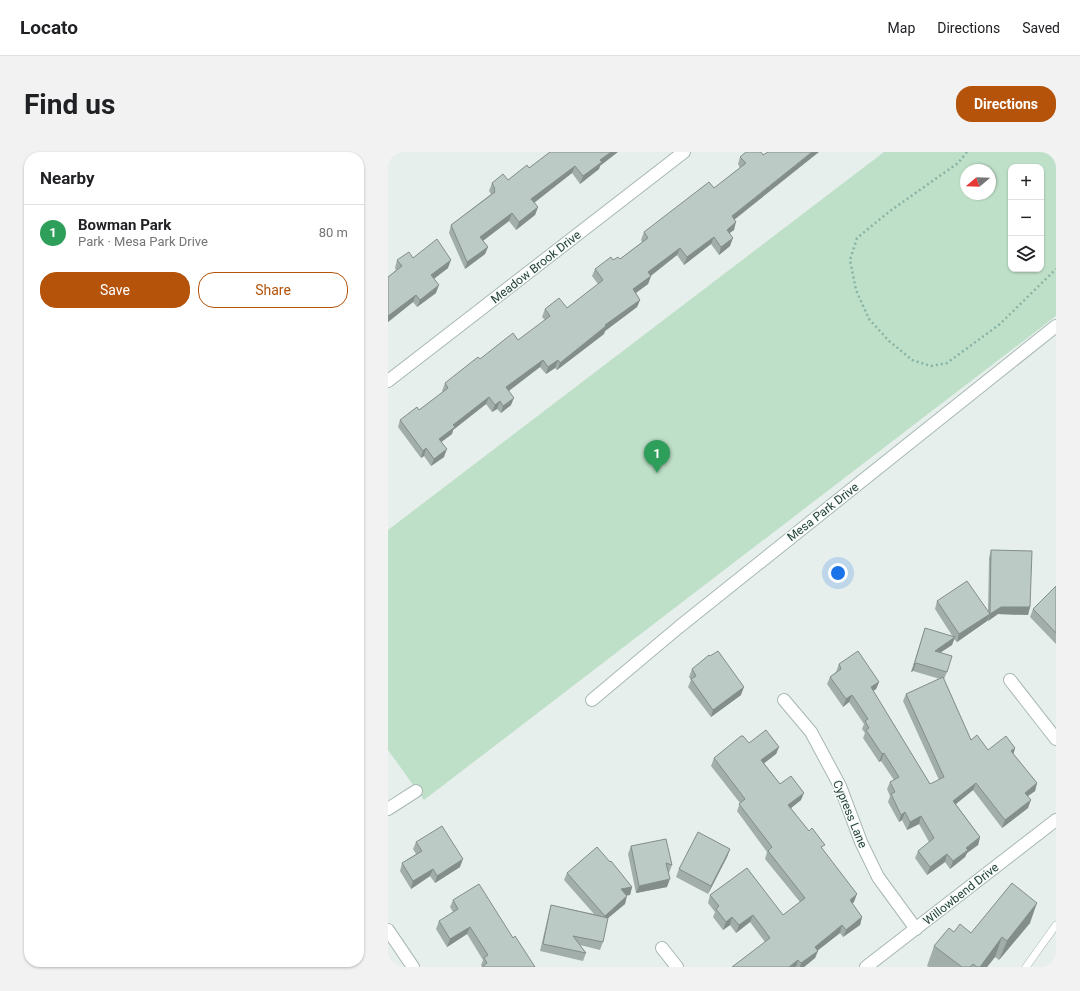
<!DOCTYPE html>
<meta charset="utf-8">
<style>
:root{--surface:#fff;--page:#f2f2f2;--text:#202124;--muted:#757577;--line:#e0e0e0;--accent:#b45309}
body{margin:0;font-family:Roboto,sans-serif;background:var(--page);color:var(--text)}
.controls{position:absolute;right:12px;top:12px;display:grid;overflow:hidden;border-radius:8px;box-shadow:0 1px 3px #0004}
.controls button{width:36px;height:36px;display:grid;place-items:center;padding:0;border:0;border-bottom:1px solid var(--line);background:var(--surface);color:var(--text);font:20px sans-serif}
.compass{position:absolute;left:572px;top:12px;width:36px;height:36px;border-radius:50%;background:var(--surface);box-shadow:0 1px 3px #0004;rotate:251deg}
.you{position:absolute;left:450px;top:421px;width:14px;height:14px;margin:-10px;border:3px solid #fff;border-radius:50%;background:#1a73e8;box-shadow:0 0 0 6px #1a73e833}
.badge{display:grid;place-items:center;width:26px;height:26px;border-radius:50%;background:var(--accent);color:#fff;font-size:13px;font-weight:700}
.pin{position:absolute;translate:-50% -33px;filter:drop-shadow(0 1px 2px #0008)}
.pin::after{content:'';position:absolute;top:21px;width:14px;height:12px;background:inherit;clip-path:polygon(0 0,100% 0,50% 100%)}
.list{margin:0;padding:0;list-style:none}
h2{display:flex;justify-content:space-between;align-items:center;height:52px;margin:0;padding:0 16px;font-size:17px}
h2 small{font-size:13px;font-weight:400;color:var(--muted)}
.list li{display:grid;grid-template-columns:26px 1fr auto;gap:12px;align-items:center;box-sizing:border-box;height:56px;padding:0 16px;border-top:1px solid var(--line)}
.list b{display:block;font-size:15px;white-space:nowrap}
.list p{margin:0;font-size:13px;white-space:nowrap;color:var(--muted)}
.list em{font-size:13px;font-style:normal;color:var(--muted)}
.actions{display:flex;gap:8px;padding:12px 16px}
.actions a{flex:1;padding:9px 0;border:1px solid var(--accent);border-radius:16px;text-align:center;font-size:14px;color:var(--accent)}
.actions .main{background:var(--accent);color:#fff}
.icon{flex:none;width:22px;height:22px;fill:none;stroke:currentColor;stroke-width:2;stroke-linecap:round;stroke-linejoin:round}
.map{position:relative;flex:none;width:668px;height:815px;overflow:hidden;border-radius:16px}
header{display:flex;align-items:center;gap:24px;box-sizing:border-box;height:56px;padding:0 20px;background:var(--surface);border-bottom:1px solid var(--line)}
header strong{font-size:19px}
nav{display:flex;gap:22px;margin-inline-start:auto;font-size:14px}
.intro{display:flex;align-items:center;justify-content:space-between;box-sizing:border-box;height:96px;padding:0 24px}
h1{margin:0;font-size:28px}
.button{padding:10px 18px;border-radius:16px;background:var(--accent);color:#fff;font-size:14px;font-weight:700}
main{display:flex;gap:24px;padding:0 24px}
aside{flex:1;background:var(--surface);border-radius:16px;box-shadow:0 1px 3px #0004}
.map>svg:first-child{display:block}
.green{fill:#bfe0c8;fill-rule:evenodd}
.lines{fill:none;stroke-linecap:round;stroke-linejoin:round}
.lane-casing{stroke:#a8b8b2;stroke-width:8}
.street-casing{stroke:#a8b8b2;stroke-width:14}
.path{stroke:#86b3a5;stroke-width:2.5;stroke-dasharray:2 3;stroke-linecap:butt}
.lane{stroke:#fff;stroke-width:7}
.street{stroke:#fff;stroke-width:12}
.wall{fill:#a1aea9}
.shaded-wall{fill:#838d89}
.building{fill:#bbcac4;stroke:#838d89}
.labels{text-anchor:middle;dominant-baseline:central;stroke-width:3;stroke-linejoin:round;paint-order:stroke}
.street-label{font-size:12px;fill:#24423a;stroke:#f7fbf9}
</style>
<header>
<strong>Locato</strong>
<nav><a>Map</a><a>Directions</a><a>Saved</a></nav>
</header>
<div class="intro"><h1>Find us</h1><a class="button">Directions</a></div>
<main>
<aside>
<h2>Nearby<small></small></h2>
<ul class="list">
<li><span class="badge" style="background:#2e9e5b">1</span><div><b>Bowman Park</b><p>Park · Mesa Park Drive</p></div><em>80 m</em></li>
</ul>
<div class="actions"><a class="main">Save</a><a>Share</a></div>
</aside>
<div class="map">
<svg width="668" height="815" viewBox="0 0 668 815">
<rect width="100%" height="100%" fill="#e6efeb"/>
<path class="green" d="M496,0H668V164L36,648L0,598V378ZM623,15H653V117H623ZM578,18H602V42H578Z"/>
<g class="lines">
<defs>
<polyline id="lane" points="638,815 668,773"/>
<g id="street">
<polyline points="0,229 296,0"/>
<polyline points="622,528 668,587"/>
<polyline points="204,548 291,475 668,174"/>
<polyline points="396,548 423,580 452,634 473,690 490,725 528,777"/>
<polyline points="0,657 28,639"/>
<polyline points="0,778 25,815"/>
<polyline points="274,796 289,815"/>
<polyline points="478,815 668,668"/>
</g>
</defs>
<use href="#lane" class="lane-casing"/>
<use href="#street" class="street-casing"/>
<polyline class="path" points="579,0 570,11 502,59 469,86 462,108 468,138 481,167 500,188 524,208 543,214 559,211 612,172 668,117"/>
<use href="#lane" class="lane"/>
<use href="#street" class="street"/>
</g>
<g class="wall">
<polygon points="162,0 212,14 211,17 192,32 184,21 146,50 150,55 147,63 128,78 121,69 95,89 100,95 97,102 77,117 61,81 63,73 103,42 101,39 104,31 120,28 141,16"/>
<polygon points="373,0 346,67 346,78 341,81 342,94 331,103 323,92 296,113 289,103 263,124 260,132 248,141 252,148 249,155 217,179 216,182 169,218 167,216 158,222 152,215 121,239 123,253 113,261 109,257 104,260 98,252 65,278 64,282 53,290 56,305 43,314 36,304 33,306 10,275 12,268 31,258 55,240 54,239 57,231 92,207 130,188 157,168 154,165 157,157 179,156 210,132 204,124 207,117 225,108 232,107 254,90 253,88 256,80 326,36 352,16 350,12 352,5"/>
<polygon points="25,106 60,116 46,127 48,141 29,155 25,150 0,170 0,125 8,118 7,116 9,108"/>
<polygon points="603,398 642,455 640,463 610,462 600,469 600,468 599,469 569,490 566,487 564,493 553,500 559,520 556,527 583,588 600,598 627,596 625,602 649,631 647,639 640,644 640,656 614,676 585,638 568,652 592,685 590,693 579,701 577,705 562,717 557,710 539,723 527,706 530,699 541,690 531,672 519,678 514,668 511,670 500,650 502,644 499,637 502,630 506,628 493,609 491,610 475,586 477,581 474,577 476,572 461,550 455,555 439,532 442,525 448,520 451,512 491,530 488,537 485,539 542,632 551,628 515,549 518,542 552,527 525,519 523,520 537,476 565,485 547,457 549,449 600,459 601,406"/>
<polygon points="668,434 668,492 642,465 645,457"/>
<polygon points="322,504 353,543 323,565 300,535 303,528 301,525 304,517"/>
<polygon points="361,591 391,595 388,602 376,611 392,632 413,648 403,656 435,698 466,750 464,752 474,765 472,773 455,785 452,781 430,798 427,806 416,815 344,815 377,790 362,770 348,781 342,773 335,778 325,765 327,760 320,751 322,743 395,763 412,750 377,707 379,700 349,659 352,651 323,614 326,606"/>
<polygon points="28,690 72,715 47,731 42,724 23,737 12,719 14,711 28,702 25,697"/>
<polygon points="243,694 284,713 281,721 280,721 279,735 248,741 240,702"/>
<polygon points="342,697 339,705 320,742 288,725 291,717"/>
<polygon points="179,721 244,735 242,743 238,743 237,752 220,766 215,790 212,798 192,793 198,801 195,809 152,799 161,760 163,753 206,762 176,728"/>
<polygon points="65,748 125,786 147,815 94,815 93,813 95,808 79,782 59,795 48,777 51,769 65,760 62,755"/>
<polygon points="642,771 611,808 607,805 599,815 541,815 539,814 546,794 566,780 583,781"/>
</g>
<g class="shaded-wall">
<polygon points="223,0 230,0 212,14 211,17 192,32 195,24 212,8"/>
<polygon points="424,0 431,0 341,72 344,64"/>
<polygon points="187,14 184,21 141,55 143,47"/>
<polygon points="150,55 147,63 128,78 131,70"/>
<polygon points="124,61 121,69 89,93 92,85"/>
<polygon points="348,70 346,78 336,85 339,78"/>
<polygon points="326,85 323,92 296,113 299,105"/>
<polygon points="345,86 342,94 331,103 333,95"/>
<polygon points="100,95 97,102 77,117 79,110"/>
<polygon points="292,96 289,103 257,128 260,120"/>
<polygon points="63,108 60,116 40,131 43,123"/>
<polygon points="263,124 260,132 242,145 245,137"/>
<polygon points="51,133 48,141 29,155 32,148"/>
<polygon points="28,143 25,150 0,170 0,164"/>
<polygon points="252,148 249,155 217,179 216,182 169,218 172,211 217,173"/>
<polygon points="155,208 152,215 115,243 118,235"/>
<polygon points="170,208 167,216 158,222 160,215"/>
<polygon points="101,245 98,252 65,278 64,282 48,294 51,287 65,273"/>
<polygon points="126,246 123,253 113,261 115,254"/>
<polygon points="112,249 109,257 104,260 107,253"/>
<polygon points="38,296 36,304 33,306 35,299"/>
<polygon points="59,297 56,305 43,314 46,307"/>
<polygon points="613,455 642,455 640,463 610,462 600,469 602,462"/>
<polygon points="602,462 599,469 569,490 571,482"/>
<polygon points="567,485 564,493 544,506 547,499"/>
<polygon points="528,511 525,519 523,520 526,513"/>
<polygon points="491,530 488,537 480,542 483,535"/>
<polygon points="356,535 353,543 323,565 325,558"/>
<polygon points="464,543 461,550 455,555 458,547"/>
<polygon points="391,595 388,602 370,616 373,608"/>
<polygon points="627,596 625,604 623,599"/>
<polygon points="496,601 493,609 491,610 494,602"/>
<polygon points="588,631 585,638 563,656 565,649"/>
<polygon points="649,631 647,639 634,648 637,641"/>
<polygon points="416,641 413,648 398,660 400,653"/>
<polygon points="643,648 640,656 614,676 617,668"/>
<polygon points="517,660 514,668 511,670 513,663"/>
<polygon points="533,664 531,672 519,678 522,670"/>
<polygon points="592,685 590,693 579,701 577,705 562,717 565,709 578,696"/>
<polygon points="342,697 339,705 320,742 323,734"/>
<polygon points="559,702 557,710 539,723 542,715"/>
<polygon points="75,707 72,715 47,731 49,724"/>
<polygon points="45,717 42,724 23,737 25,729"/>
<polygon points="282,727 279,735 248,741 251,734"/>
<polygon points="244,735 242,743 231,745 233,737"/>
<polygon points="469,742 466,750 459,756 462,748"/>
<polygon points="239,744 237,752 214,771 217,764"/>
<polygon points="649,751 642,771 611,808 619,789"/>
<polygon points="365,763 362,770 348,781 351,773"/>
<polygon points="344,765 342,773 335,778 338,770"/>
<polygon points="474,765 472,773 455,785 458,778"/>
<polygon points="454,773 452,781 424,803 427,795"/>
<polygon points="82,775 79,782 59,795 62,787"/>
<polygon points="614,785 607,805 599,815 592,815"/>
<polygon points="430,799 427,806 416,815 412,815 413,811"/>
<polygon points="410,808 408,815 401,815"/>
</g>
<g class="building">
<polygon points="162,0 223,0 212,8 214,10 195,24 187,14 143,47 150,55 131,70 124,61 92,85 100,95 79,110 63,73 107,40 106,38 107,37 104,31 115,22 120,28 139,13 141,16"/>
<polygon points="358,0 373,0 375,3 380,0 424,0 344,64 348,70 339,78 345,86 333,95 326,85 299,105 292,96 260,120 263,124 245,137 252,148 217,173 218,174 172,211 170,208 160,215 155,208 118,235 126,246 115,254 112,249 107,253 101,245 65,273 67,275 51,287 59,297 46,307 38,296 35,299 12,268 29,255 31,258 60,236 57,231 90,205 92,207 125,181 130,188 162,164 157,157 171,146 179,156 215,128 207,117 223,105 225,108 230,105 232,107 260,86 256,80 321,30 326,36 358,11 352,5"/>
<polygon points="49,87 63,108 43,123 51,133 32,148 28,143 0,164 0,125 14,114 9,108 21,100 25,106"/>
<polygon points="603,398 644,399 642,455 613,455 602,462"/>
<polygon points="579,429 602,462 571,482 549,449"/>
<polygon points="668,434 668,481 645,457"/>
<polygon points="537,476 567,485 547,499 564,504 559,520 528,511 526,513"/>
<polygon points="330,499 356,535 325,558 303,527 308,524 304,517 321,503 322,504"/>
<polygon points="470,499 491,530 483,535 542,632 556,625 518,542 555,525 583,588 589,583 600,598 618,584 627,596 623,599 649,631 637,641 643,648 617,668 588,631 565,649 592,685 578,696 580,698 565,709 559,702 542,715 530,699 546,686 533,664 522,670 517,660 513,663 503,642 507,640 502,630 511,625 496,601 494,602 478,578 481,576 477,569 480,567 464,543 458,547 442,525 453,517 451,512"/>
<polygon points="378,578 391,595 373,608 392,632 403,624 416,641 400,653 421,679 424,676 437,693 433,695 469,742 462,748 474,765 458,778 454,773 427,795 430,799 413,811 410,808 401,815 344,815 382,786 365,763 351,773 344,765 338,770 328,757 331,754 322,743 359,716 395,763 417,746 380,699 384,695 351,652 357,647 326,606 353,584 355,584 361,591"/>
<polygon points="54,674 75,707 49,724 45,717 25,729 14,711 34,699 28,690"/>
<polygon points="310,680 342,697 323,734 291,717"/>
<polygon points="278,687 284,713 278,711 282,727 251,734 243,694"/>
<polygon points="209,695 222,710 223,709 244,735 233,737 239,744 217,764 179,721"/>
<polygon points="624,731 649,751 619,789 614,785 592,815 589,815 585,812 582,815 574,815 546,794 561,776 566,780 572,772 583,781"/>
<polygon points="91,732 125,786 127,784 147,815 94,815 99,811 96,806 100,803 82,775 62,787 51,769 70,757 65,748"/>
<polygon points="163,753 220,766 215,790 185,784 198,801 155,792"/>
</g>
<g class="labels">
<g class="street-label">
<text transform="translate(148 115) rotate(-38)">Meadow Brook Drive</text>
<text transform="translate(435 360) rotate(-38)">Mesa Park Drive</text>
<text transform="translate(462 662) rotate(68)">Cypress Lane</text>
<text transform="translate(573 742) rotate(-38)">Willowbend Drive</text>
</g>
</g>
</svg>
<div class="controls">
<button>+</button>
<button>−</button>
<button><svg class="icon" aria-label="layers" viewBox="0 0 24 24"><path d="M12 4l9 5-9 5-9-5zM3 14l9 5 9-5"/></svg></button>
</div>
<svg class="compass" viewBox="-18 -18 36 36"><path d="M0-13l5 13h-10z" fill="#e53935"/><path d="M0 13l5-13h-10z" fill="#757577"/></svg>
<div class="you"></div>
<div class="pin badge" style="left:269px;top:321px;background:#2e9e5b">1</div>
</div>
</main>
